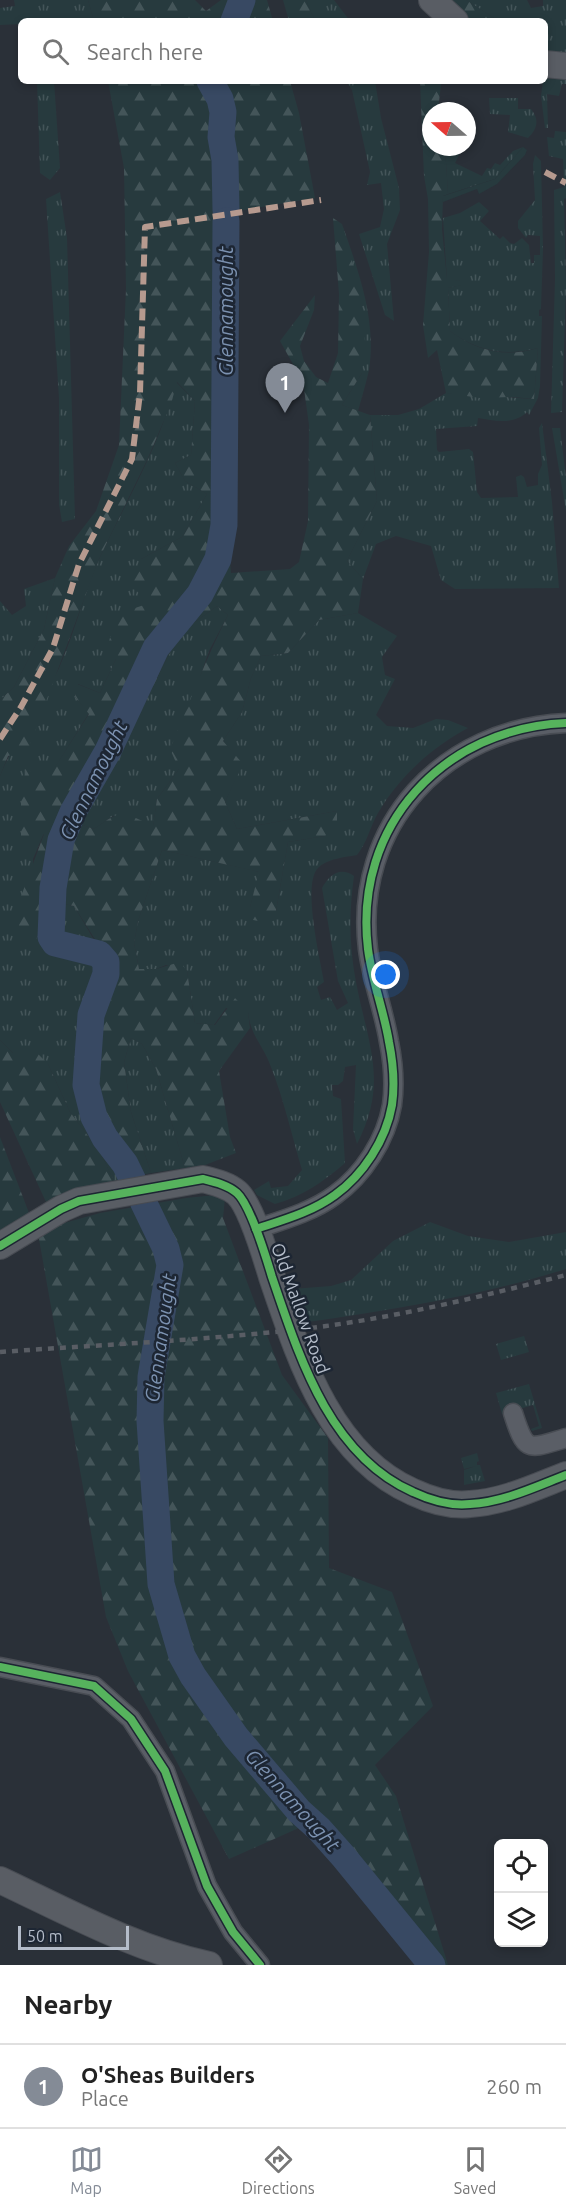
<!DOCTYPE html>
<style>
:root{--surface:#fff;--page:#f6f6f6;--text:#222;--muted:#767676;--line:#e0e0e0;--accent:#848b96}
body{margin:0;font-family:Ubuntu,sans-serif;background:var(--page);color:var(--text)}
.controls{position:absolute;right:18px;bottom:18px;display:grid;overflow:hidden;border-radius:9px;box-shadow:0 3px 9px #0003}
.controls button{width:54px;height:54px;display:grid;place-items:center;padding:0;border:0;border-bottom:2px solid var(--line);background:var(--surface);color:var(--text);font:30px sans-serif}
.compass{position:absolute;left:422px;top:102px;width:54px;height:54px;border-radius:50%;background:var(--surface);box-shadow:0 3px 9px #0003;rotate:290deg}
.scale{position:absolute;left:18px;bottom:15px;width:111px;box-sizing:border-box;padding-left:6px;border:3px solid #b4bcc9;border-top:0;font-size:16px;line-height:21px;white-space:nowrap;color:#b4bcc9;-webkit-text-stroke:4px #1d2633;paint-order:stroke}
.you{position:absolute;left:386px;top:975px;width:21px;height:21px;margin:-15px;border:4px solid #fff;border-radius:50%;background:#1a73e8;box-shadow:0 0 0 9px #1a73e833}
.badge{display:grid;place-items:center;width:39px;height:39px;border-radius:50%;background:var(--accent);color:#fff;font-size:20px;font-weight:700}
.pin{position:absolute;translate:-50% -50px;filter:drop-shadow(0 2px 3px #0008)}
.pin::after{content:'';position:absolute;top:32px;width:21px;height:18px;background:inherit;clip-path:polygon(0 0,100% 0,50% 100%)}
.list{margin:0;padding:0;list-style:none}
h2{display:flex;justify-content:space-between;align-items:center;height:78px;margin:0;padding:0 24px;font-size:26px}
h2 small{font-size:20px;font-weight:400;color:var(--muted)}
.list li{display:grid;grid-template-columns:39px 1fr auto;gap:18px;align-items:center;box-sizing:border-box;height:84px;padding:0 24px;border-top:2px solid var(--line)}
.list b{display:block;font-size:22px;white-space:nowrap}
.list p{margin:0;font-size:20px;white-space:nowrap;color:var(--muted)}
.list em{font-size:20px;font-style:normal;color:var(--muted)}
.icon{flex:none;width:33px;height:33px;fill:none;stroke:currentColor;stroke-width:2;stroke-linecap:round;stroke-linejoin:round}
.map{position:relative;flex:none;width:566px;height:1965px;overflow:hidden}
.search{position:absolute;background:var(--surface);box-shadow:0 3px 9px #0003;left:18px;right:18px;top:18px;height:66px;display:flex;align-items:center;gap:15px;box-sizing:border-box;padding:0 21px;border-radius:9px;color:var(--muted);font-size:22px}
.sheet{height:162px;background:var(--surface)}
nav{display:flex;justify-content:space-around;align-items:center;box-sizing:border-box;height:84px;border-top:2px solid var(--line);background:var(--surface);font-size:16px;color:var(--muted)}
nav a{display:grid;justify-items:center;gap:3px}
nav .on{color:var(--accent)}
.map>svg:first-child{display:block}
.grass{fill:url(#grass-tufts)}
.forest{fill:url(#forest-firs);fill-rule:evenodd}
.garden{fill:#273a3e}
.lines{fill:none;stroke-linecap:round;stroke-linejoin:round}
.river{stroke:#384963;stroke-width:27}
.street-casing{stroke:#484c53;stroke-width:21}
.secondary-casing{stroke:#484c53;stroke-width:28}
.street{stroke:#5a5e66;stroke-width:18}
.secondary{stroke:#595d64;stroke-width:26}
.rail{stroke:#595d64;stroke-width:4.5;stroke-dasharray:6 6;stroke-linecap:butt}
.quiet{stroke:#b69a8f;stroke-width:6;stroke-dasharray:12 6;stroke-linecap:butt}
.cycleway-casing{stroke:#1d2633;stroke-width:11}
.cycleway{stroke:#56b35d;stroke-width:8}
.labels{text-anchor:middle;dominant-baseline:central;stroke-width:5;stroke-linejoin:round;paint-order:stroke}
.street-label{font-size:18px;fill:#b4bcc9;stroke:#1d2633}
.water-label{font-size:20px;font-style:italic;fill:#7c92b1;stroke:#1d2633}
</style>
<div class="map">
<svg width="566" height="1965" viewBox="0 0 566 1965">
<defs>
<pattern id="grass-tufts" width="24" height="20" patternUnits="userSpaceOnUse" patternTransform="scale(1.5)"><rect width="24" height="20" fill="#273a3e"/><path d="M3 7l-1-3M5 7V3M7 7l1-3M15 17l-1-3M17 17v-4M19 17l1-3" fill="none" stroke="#445559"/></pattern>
<pattern id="forest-firs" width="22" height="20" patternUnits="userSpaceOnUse" patternTransform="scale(1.5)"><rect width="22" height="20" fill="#273a3e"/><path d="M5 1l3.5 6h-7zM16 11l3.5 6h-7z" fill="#445559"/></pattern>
</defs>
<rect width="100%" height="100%" fill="#2a3038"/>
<g class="grass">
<polygon points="14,0 88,0 94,21 21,21 21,24 0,25 0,8 15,6"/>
<polygon points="306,0 334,0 350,21 315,21"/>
<polygon points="466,0 527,0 531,8 543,6 543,0 566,0 566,60 545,56 545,21 499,21"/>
<polygon points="550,77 566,78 566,84 562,84 559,96 547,94 548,128 545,128 541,96 543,81"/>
<polygon points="37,81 54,81 60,168 50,180 40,173"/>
<polygon points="346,81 375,81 381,118 399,188 400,210 387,244 394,321 385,315 359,234 380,227 384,209 381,183 367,185 370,172 352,90"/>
<path d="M489,98H518V109H531C540,120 537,129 528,138L508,132L510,115L490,114Z"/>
<polygon points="555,131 566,132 566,198 564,199 566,286 562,412 551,413 555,279 554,190 564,187 563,159 549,156 547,137 554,138"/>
<polygon points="445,147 463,147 455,163 482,176 487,168 491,169 495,163 500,165 513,151 523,147 495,179 448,194"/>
<path d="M535,155L541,161L543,249L541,309L539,310V316H542L540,386L538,398L529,415L527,412C514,425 495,421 478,418L477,426L436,429L437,450L439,452L469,449L473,452L477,492L481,498L518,497L516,477L521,475L524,477L527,487L538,485V474L542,465L539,428L542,423L552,502L559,588L455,589L441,580L431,546L396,536L376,544L363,579L347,561L377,501L370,415H398L419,409L446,393L534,399L538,348C505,357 477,351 450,331L448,288L461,285V281L447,280L443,218L460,213L479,202L489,211L480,221L500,239L503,236L510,243L514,244L522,238L529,245L531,263H534V255H540V236L528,235L526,238L518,228V221L535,200L533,164Z"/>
<polygon points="60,192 67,238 75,519 62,522 59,504 59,398 46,199"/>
<path d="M342,224C358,270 377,320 369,370C366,383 362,397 358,411L342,405L362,373L348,250Z"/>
<path d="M176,382L195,401L191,455L175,463L185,481L207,494L182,537L141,559L150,603L116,659L100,693L78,684L75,697L89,713L46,782L26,769L21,840L44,833L33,859L36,938L59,903L74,906L110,967L93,998L84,1032L88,1071L101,1129L127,1178L114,1181L100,1152L70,1112L48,1064L13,1053L0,1040V776C15,738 42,705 59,668C75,632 84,593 100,557C127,500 161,443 176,382Z"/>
<polygon points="552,428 560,428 566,478 566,511"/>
<polygon points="55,578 44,629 14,687 0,700 0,601 12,615 26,606 24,589"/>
<polygon points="217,606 228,615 209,651 197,686 179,769 157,799 153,827 113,816 94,829 77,823 141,710 180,633"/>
<path d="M358,613L397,636L382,657L385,675L395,679L376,715L387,726L413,728L436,719L448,720L468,728C431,748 399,777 378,813C370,827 367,843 357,855C346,857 326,859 318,868C302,884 320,959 324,982L317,987L321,1000L330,997L337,1010L348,1003L338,981L322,888C329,875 340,866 354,876C349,912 349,946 356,982C368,1045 389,1082 357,1144L353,1129L356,1065L345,1067L343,1081L338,1085H332L333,1096L341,1099L345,1163C323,1182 303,1196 275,1204L257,1195L254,1190L269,1181L271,1188L288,1186L302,1170C292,1136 284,1100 271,1067C263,1045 250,1035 248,1012L226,1008L214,1025L195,1023L187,971L166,965L156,969H139L134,943L138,921L162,850L260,872L250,907L276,911L288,842L325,836L337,811L237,829L225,802L242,764L223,741L242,712L251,678L261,656L288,653L319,620Z"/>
<polygon points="131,1038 142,1044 156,1069 185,1168 151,1173 131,1112 124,1062"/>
<path d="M430,1222L468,1236L509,1242L566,1232V1269C480,1296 390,1310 301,1323L292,1289L331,1286L351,1280L393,1241Z"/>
<polygon points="524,1336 529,1352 501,1360 496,1344"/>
<polygon points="529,1384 542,1428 532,1431 531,1429 539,1426 533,1405 502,1414 496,1393"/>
<polygon points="477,1453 479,1461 477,1462 477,1465 480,1465 485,1481 464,1485 464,1470 476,1466 464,1469 461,1458"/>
</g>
<g class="forest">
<polygon points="88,0 195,0 206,11 221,0 267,0 273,21 94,21"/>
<polygon points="283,0 306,0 315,21 289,21"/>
<polygon points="444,0 466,0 499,21 469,21"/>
<path d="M108,81H290L299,113L315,198L232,212L228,536L231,573L290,569L299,562L308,521L309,425L303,382L280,341L315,295L314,310L300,346L304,361L316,377L328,383L338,353L339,294L333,218L342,224L359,286L365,341L362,373L342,405L370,415L377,501L347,561L363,579L358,613L319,620L288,653L261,656L251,678L242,712L223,741L243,764L225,802L237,829L337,811V827L325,836L288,842L276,911C269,920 264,922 253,920L250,907L259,872L162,850L138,921L134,943L139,969H156L180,962L187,971L195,1023L215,1025L235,998L248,1012L250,1028L219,1071L230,1137L236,1153L205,1165L185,1168L156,1069L142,1044L131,1038L124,1062L131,1112L151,1173L127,1178L101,1129L88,1071L84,1032L93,998L110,967L96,941L74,906L59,903L36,939L22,940L16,910L44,834L21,841V800L26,768L46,781L89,714L75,697L77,684L100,693L116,659L107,648L117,614L150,603L131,586L141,559L182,537L207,494L185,481L175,463L191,455L195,401L177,382L171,404L148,458L99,559L28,750L8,756L0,776V700L14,687L44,629L55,578L69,546L96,511L119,445L126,289L124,168ZM217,606L228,615C206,658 189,704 170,749L179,769L157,799L153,826C121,812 125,807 94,829L77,823L141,710L180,633Z"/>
<path d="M420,81H438L441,84L438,111H431V147H445L448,194L443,196L442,230L447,279L461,281L462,285L448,288L450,331C477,351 505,358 538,348L534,399L513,397L480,398L446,393L437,350L428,358L423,325L429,252L428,199L424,176Z"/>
<path d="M0,1040L13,1053L31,1047L48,1064L70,1112L100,1152L114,1181C90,1185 68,1190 46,1202L0,1102Z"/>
<polygon points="0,1137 29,1213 0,1230"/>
<polygon points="216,1195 225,1198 223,1218 282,1375 328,1438 329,1568 392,1592 433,1706 375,1765 396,1796 448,1965 435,1965 356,1870 301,1827 229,1859 128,1671 106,1617 39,1239 43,1229 100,1213 186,1198"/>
</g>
<polygon class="garden" points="523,147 527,150 525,155 497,184 479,194 477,189 443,202 443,196 495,179"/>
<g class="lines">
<g class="river">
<polyline points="234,21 242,0"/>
<polyline points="210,81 220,99 223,112 221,137 225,160 226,210"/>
<polyline points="226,221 224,525 218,559 200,594 156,648 108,751 73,812 61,840 53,888 51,937 55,943 99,954 106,962 106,974 91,1015 86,1085 94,1117 105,1138 125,1164 166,1249 170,1265 151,1377 150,1421 161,1584 182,1656 193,1676 236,1737 299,1811 319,1829 343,1856 432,1965"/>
</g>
<defs>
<g id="street">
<path d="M256,1229C283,1220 312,1212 335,1195C363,1175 386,1140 392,1105C395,1084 393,1062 389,1042C384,1011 372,981 368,949C353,825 444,728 566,723"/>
<path d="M513,1413C526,1454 528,1449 566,1438"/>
<polyline points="0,1667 94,1686 131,1719 165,1771 207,1886 233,1932 260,1965"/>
</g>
<g id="secondary">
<polyline points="432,0 455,21"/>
<polyline points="545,64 566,66"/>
<path d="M0,1246L61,1209L79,1201L203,1179C215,1182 228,1185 237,1193C251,1206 266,1257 272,1277C299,1356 329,1455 413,1492C430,1500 451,1506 470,1504C504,1502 535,1487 566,1475"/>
<path d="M0,1880C68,1912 135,1949 209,1965"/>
</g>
</defs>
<use href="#street" class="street-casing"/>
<use href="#secondary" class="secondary-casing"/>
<use href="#street" class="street"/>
<use href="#secondary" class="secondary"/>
<path class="rail" d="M0,1352C109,1344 218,1340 326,1326C407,1315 487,1295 566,1275"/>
<g class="quiet">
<polyline points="545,172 566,183"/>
<polyline points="0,739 21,707 53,648 79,564 132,459 140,393 145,227 321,200"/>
</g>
<defs>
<g id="cycleway">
<path d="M256,1229C283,1220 312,1212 335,1195C363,1175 386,1140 392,1105C395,1084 393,1062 389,1042C384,1011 372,981 368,949C353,825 444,728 566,723"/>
<path d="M0,1246L61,1209L79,1201L203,1179C215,1182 228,1185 237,1193C251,1206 266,1257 272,1277C299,1356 329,1455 413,1492C430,1500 451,1506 470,1504C504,1502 535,1487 566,1475"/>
<polyline points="0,1667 94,1686 131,1719 165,1771 207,1886 233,1932 260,1965"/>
</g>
</defs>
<use href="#cycleway" class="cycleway-casing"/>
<use href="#cycleway" class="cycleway"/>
</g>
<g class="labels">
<g class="street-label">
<text transform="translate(301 1308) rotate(70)">Old Mallow Road</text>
</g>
<g class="water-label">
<text transform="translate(225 311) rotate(-90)">Glennamought</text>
<text transform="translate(93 780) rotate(-64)">Glennamought</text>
<text transform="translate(160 1338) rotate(-82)">Glennamought</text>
<text transform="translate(293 1800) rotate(48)">Glennamought</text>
</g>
</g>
</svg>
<div class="controls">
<button><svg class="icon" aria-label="locate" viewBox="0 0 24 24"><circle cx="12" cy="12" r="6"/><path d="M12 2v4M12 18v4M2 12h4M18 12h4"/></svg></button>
<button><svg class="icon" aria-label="layers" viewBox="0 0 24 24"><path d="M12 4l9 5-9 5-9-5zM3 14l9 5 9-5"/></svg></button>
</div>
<svg class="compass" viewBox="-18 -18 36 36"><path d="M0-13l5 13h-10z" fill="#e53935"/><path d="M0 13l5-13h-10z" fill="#767676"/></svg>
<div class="scale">50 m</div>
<div class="you"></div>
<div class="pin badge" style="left:285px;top:413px">1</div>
<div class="search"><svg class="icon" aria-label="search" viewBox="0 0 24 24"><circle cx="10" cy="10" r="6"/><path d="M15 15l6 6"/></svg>Search here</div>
</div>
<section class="sheet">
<h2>Nearby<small></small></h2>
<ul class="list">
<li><span class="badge">1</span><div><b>O'Sheas Builders</b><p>Place</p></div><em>260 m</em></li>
</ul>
</section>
<nav>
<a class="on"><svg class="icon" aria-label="map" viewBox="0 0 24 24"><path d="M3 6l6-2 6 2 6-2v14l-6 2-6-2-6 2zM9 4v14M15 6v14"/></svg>Map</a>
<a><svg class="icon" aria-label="directions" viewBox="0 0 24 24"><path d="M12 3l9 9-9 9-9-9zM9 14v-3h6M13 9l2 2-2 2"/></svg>Directions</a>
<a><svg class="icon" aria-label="saved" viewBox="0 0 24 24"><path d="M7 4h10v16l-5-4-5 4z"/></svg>Saved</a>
</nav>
